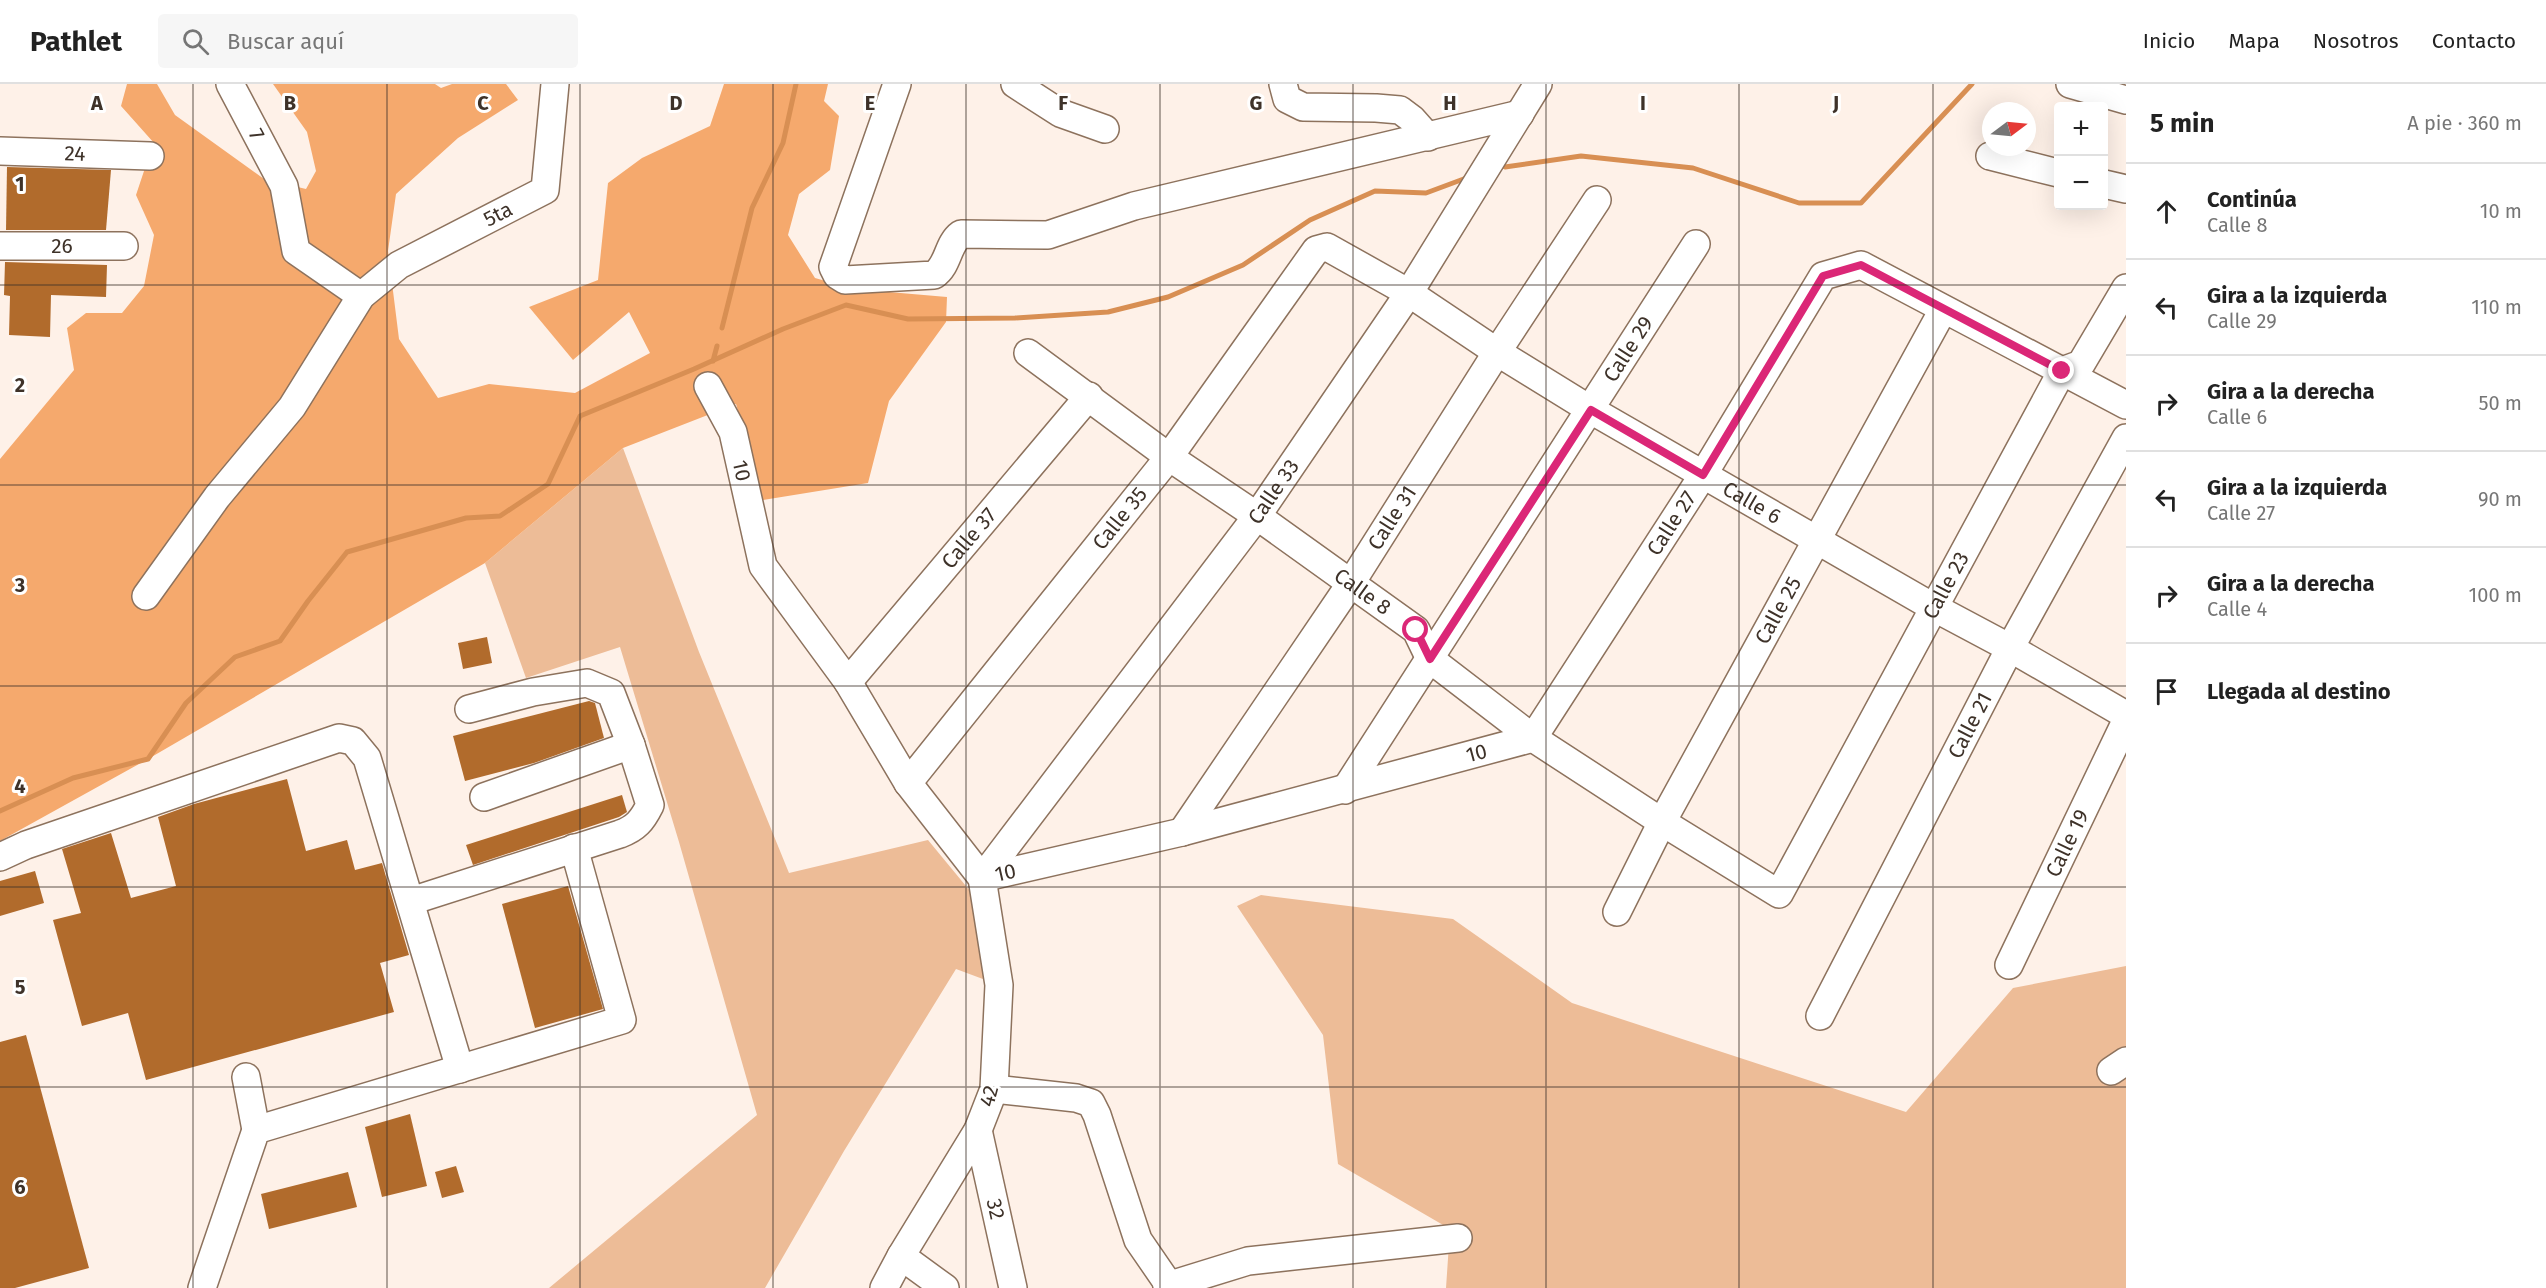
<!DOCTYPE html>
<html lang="es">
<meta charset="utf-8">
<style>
:root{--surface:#fff;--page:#f6f6f6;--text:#222;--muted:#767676;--line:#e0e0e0}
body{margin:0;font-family:"Fira Sans",sans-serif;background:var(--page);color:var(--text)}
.controls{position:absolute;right:18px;top:18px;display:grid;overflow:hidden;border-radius:6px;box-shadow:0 6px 24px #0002}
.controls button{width:54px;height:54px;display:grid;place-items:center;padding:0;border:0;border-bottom:2px solid var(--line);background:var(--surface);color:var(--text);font:30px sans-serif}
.compass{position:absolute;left:1982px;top:18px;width:54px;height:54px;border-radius:50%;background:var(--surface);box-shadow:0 6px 24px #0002;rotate:74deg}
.stop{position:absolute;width:18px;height:18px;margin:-14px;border:4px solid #db2777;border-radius:50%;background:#fff}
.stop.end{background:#db2777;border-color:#fff;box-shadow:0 2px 6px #0008}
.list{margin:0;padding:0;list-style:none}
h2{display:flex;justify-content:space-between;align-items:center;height:78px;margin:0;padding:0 24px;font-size:26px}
h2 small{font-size:20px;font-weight:400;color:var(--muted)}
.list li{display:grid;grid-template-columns:39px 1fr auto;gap:18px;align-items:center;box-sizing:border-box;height:96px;padding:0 24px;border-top:2px solid var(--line)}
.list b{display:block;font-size:22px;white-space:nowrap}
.list p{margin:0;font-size:20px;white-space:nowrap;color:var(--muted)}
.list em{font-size:20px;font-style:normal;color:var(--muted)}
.icon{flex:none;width:33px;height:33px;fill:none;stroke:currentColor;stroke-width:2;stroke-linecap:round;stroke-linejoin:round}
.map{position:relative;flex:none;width:2126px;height:1204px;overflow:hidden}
header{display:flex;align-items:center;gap:36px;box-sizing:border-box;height:84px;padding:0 30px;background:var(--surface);border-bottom:2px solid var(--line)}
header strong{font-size:28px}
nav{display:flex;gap:33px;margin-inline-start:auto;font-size:21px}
.search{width:420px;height:54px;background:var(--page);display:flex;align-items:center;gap:15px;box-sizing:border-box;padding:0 21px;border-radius:6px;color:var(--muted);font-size:22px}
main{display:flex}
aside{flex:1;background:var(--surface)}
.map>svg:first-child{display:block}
.green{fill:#edbc97}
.forest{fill:#f5a96d}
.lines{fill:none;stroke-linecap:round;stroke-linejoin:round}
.stream{stroke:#d88f53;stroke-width:5}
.building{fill:#b16b2c}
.minor-casing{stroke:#8d725d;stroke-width:30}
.minor{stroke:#fff;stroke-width:27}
.route{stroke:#db2777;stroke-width:8}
.grid{fill:none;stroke:#3e3229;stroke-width:1.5;stroke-opacity:0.55}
.labels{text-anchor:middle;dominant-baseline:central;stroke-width:6;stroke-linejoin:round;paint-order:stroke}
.street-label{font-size:21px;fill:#3e3229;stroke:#fff}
.grid-label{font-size:20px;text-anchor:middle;font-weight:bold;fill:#3e3229;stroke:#fff;stroke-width:6;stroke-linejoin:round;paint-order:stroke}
</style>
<header>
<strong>Pathlet</strong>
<div class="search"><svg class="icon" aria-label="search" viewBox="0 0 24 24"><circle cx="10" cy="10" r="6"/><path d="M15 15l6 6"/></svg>Buscar aquí</div>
<nav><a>Inicio</a><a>Mapa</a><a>Nosotros</a><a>Contacto</a></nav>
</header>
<main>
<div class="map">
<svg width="2126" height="1204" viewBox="0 0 2126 1204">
<rect width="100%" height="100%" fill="#fef1e8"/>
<g class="green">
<polygon points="623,364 699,568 789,789 928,756 1003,847 999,901 956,885 844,1067 765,1204 549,1204 757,1031 679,758 620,563 526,594 485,479"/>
<polygon points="1261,811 1453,835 1572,919 1906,1028 2013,904 2126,882 2126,1204 1446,1204 1450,1145 1338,1080 1323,951 1237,822"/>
</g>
<polygon class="forest" points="127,0 157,0 175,31 264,95 306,105 316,87 307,48 273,0 435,0 441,4 452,0 506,0 518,16 458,54 396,110 388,167 399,255 438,314 489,300 575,309 650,269 629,228 573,276 529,223 598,196 608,99 642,74 710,42 724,0 828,0 824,17 839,32 830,86 799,110 788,151 815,194 854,205 947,213 946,238 889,317 868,399 763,416 736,320 623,364 485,479 148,675 0,757 0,375 74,286 67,244 86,229 122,229 144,202 154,151 136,111 146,81 159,75 154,59 121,22"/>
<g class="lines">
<g class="stream">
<polyline points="1505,83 1581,72 1693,84 1799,119 1861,119 1972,0"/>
<polyline points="722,244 752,124 783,59 796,0"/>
<polyline points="713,277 717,262"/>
<polyline points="0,727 73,694 148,675 186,619 235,573 280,557 308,517 347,468 466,434 500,432 548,400 580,332 694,285 783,245 846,221 908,235 1015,234 1108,228 1168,213 1243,181 1310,136 1375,107 1426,109 1469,93"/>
</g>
</g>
<g class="building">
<polygon points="7,83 111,86 106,146 6,146"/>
<polygon points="5,178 107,181 106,213 51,211 50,253 9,251 10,212 4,211"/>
<polygon points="487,553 492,579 463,585 458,559"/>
<polygon points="589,617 595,619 604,654 534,679 465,697 453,652"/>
<polygon points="287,695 306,767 347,756 355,786 382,779 409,871 380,879 394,928 146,996 128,929 82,942 53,836 81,829 62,765 111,749 131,814 176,802 158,733 194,720"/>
<polygon points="622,711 627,728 619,733 473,781 466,761"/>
<polygon points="35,787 44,819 0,832 0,797"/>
<polygon points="568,802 603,925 535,944 502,820"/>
<polygon points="26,951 89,1184 15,1204 0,1204 0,958"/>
<polygon points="410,1030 427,1102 382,1113 365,1043"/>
<polygon points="456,1082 464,1108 442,1114 435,1088"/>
<polygon points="348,1088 357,1123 269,1145 261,1110"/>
</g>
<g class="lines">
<defs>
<g id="minor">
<path id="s1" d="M230,0L284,102L296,167L361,212"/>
<path d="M897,0L833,183L837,191L845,196L934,191C949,181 947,160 961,150L1048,151L1134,122L1520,30"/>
<polyline points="1015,0 1060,29 1105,45"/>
<polyline points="1283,0 1287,15 1303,23 1376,24 1400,26 1412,35 1428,53"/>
<polyline points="2070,0 2126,16"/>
<path id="s2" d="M0,67L150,72"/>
<polyline points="1990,72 2058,89"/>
<polyline points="2104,100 2126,105"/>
<path id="s3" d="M0,162H124"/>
<path id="s4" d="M1028,269L1169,373L1257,432L1416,546L1430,575L1533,654L1662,738L1779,810L2062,287L2081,280L2126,204"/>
<path id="s5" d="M708,302L733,348L763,482L848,598L908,699L982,794L999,901L994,1005L978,1046L901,1172L884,1204"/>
<path id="s6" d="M146,512L217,413L292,323L361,212L399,181L545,106L555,0"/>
<path id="s7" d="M848,598L1089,312"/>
<path id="s8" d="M908,699L1169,373L1316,166L1327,163L1409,209L1497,268L1591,326L1933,523L2010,564L2126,631"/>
<path id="s9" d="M1345,706L1696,160"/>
<polyline points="484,713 631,661"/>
<path id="s10" d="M1182,748L1351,499L1497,268L1597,116"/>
<polyline points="0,773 26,761 339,654 353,657 367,674 460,985"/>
<path id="s11" d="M982,794L1182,748L1533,654L1703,391L1823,192L1861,181L2126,321"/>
<path id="s12" d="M982,794L1257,432L1409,209L1538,0"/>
<path d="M411,817L620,750C636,744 642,737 650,721L631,661L611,609L587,599L533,608L469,625"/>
<path id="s13" d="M1617,828L1662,738L1943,226"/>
<path id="s14" d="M2009,881L2126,637"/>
<path id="s15" d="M1820,932L2010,564L2126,354"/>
<polyline points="2111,987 2126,977"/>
<polyline points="246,993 256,1046"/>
<polyline points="994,1005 1076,1014 1091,1019 1097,1031 1138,1156 1171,1204"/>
<path id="s16" d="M978,1046L1013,1204"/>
<polyline points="901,1172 945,1204"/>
<polyline points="1167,1202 1248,1177 1458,1154"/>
<polyline points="202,1204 256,1046 622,936 574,764"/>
</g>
</defs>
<use href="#minor" class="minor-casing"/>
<use href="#minor" class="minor"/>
</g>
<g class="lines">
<polyline class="route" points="1416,546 1430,575 1591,326 1703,391 1823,192 1861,181 2062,287"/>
</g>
<path class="grid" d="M193,0V1204M387,0V1204M580,0V1204M773,0V1204M966,0V1204M1160,0V1204M1353,0V1204M1546,0V1204M1739,0V1204M1933,0V1204M0,201H2126M0,401H2126M0,602H2126M0,803H2126M0,1003H2126"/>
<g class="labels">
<g class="street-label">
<text stroke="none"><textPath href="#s1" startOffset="57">7</textPath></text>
<text stroke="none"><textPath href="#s2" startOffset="75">24</textPath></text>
<text stroke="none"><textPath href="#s6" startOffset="530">5ta</textPath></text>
<text stroke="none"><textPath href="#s3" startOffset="62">26</textPath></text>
<text stroke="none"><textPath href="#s9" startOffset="524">Calle 29</textPath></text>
<text stroke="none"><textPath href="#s5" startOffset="92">10</textPath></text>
<text stroke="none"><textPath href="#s12" startOffset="484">Calle 33</textPath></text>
<text stroke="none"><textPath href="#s8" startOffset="1179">Calle 6</textPath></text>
<text stroke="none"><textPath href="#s10" startOffset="378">Calle 31</textPath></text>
<text stroke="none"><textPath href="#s8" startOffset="339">Calle 35</textPath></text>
<text stroke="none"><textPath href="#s11" startOffset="824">Calle 27</textPath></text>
<text stroke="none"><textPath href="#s7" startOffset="188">Calle 37</textPath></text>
<text stroke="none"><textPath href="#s4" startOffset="1281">Calle 23</textPath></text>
<text stroke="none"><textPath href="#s4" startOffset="411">Calle 8</textPath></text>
<text stroke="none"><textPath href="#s13" startOffset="342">Calle 25</textPath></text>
<text stroke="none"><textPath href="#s15" startOffset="327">Calle 21</textPath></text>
<text stroke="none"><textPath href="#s11" startOffset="510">10</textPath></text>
<text stroke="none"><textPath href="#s14" startOffset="135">Calle 19</textPath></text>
<text stroke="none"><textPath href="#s11" startOffset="24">10</textPath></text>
<text transform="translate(989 1012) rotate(-75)">42</text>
<text stroke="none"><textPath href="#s16" startOffset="81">32</textPath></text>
</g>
</g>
<g class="grid-label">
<text x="97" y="26">A</text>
<text x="290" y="26">B</text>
<text x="483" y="26">C</text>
<text x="676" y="26">D</text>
<text x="870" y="26">E</text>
<text x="1063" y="26">F</text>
<text x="1256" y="26">G</text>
<text x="1450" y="26">H</text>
<text x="1643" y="26">I</text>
<text x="1836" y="26">J</text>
<text x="20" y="107">1</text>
<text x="20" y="308">2</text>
<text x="20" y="508">3</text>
<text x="20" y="709">4</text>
<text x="20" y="910">5</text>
<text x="20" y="1110">6</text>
</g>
</svg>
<div class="controls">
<button>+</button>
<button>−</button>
</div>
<svg class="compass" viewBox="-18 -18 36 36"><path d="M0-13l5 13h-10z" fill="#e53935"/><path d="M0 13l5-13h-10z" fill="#767676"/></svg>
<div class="stop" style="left:1416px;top:546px"></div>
<div class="stop end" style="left:2062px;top:287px"></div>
</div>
<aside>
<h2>5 min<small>A pie · 360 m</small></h2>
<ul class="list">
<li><svg class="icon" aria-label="ahead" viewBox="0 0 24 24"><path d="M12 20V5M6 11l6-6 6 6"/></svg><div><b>Continúa</b><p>Calle 8</p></div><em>10 m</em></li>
<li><svg class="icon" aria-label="left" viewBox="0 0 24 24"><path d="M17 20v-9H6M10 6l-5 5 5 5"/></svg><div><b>Gira a la izquierda</b><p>Calle 29</p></div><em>110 m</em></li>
<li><svg class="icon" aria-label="right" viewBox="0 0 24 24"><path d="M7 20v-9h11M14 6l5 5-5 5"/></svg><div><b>Gira a la derecha</b><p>Calle 6</p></div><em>50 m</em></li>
<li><svg class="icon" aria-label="left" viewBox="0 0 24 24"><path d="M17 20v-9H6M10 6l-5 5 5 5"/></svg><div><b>Gira a la izquierda</b><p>Calle 27</p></div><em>90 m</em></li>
<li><svg class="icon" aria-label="right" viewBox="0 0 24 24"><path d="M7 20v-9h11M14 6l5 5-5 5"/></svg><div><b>Gira a la derecha</b><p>Calle 4</p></div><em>100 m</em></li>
<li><svg class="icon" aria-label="arrive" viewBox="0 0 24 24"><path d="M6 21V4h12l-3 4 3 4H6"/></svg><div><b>Llegada al destino</b></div></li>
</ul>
</aside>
</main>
